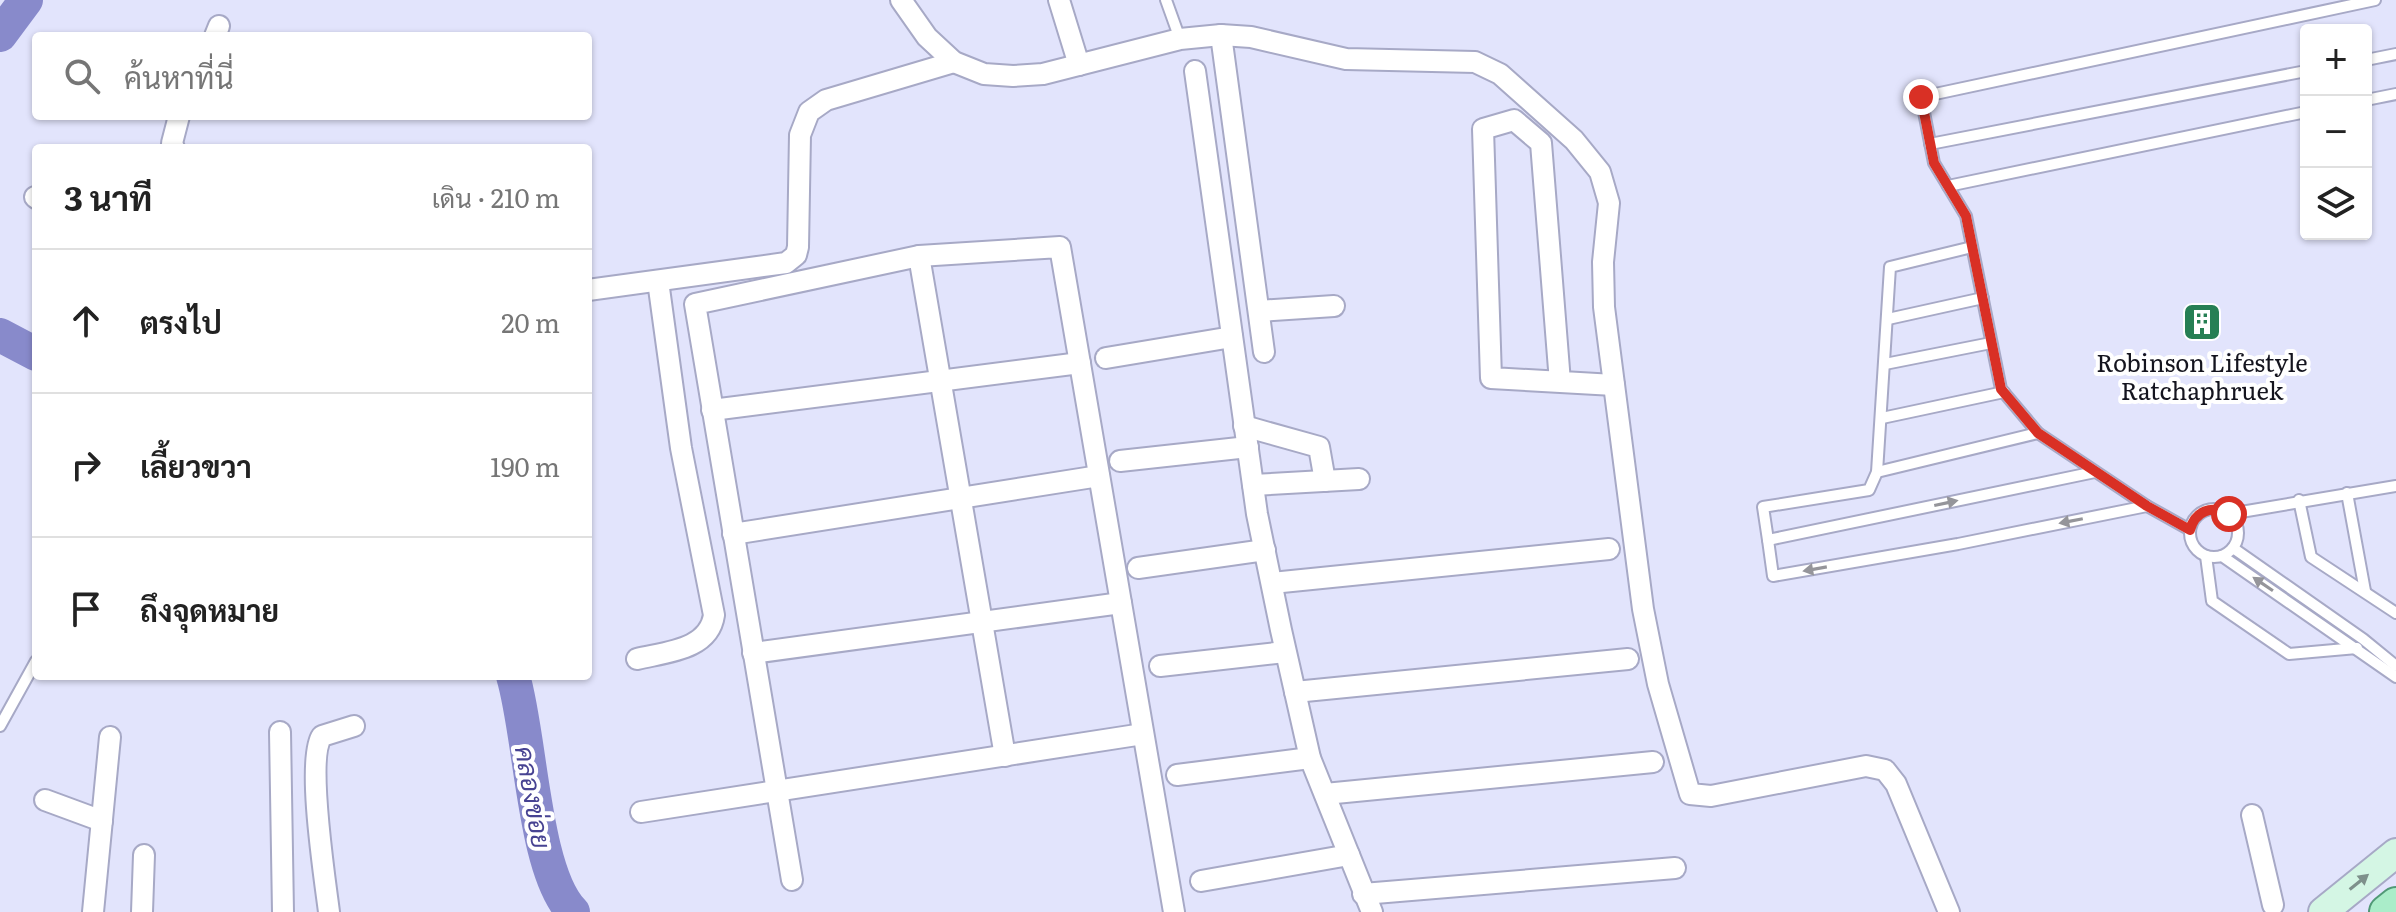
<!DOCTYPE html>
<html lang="th">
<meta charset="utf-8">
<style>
:root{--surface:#fff;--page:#f6f6f6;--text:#222;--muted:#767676;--line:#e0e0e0}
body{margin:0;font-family:Literata,Sarabun,serif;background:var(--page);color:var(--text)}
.controls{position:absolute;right:24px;top:24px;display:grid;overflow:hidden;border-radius:8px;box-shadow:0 2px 6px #0004}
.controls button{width:72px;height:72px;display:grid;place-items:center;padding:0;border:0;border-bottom:2px solid var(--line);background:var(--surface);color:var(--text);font:40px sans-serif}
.stop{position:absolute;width:24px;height:24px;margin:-18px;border:6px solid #d93025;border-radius:50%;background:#fff}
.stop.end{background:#d93025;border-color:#fff;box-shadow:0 2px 8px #0008}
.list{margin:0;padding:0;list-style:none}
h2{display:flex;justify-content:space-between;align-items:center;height:104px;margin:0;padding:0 32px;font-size:34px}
h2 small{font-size:26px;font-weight:400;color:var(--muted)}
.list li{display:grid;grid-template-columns:52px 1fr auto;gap:24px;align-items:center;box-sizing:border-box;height:144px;padding:0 32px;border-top:2px solid var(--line)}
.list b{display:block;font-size:30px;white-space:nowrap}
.list em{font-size:26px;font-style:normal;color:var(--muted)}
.icon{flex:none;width:44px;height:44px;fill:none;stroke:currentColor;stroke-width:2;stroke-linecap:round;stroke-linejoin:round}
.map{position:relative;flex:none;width:2396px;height:912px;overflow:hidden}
.search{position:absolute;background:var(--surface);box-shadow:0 2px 6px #0004;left:32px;top:32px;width:560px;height:88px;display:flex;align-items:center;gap:20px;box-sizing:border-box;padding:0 28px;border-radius:8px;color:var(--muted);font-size:30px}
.panel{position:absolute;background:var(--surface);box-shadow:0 2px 6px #0004;left:32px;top:144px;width:560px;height:536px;border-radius:8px}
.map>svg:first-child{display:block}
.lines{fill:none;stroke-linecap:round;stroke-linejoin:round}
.river{stroke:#888acb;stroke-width:34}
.service-casing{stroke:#a7a9c6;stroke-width:14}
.minor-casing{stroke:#a7a9c6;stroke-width:24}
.secondary-casing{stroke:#a7a9c6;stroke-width:32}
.primary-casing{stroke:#509976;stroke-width:36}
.service{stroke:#fff;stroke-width:10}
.minor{stroke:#fff;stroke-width:20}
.secondary{stroke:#d4f6e4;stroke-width:28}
.primary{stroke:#aaedc9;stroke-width:32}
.oneway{fill:#95959a}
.oneway2{fill:#7e908b}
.route{stroke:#d93025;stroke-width:10}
.labels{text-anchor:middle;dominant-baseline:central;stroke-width:8;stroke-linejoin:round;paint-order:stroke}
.poi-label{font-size:24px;fill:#14141e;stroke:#fff}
.water-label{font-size:26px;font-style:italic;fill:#474392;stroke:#fff}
</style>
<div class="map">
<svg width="2396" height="912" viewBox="0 0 2396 912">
<rect width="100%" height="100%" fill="#e2e4fc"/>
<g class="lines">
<g class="river">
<polyline points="0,35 26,0"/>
<polyline points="0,335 36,354"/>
<path d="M513,676C531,735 533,872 573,912"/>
</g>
<defs>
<g id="service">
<polyline points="1166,0 1180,39"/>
<polyline points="2366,60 2396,54"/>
<polyline points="2366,100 2396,94"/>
<polyline points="1930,144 2306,71"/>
<polyline points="1948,186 2306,112"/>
<polyline points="1888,319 1983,298"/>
<polyline points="1885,364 1991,343"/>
<polyline points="1882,418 2004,392"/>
<polyline points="1877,472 1890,267 1972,247"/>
<polyline points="2095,472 1768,540 1773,576 1958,544 2147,506"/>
<polyline points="2347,493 2365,591"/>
<polyline points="2299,500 2311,557 2396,613"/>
<circle cx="2214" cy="533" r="24"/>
<polyline points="2229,514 2396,486"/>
<polyline points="2190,530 2147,506 2038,433 2001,389 1966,216 1934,163 1921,97 2375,0"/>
<polyline points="1768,540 1763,507 1869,490 1877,472 2038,433"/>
<polyline points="2233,548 2363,639 2396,666"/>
<polyline points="2206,556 2212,601 2289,654 2357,648"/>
<polyline points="2222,556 2396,677"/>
<polyline points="0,726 36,661"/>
</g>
<g id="minor">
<polyline points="901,0 927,37 954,62 984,74 1013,76 1043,74 1180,39 1221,35 1251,37 1346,59 1475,62 1500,74 1574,140 1600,172 1609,203 1603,262 1604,307 1643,609 1658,684 1690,794 1711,796 1866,766 1885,770 1896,784 1949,912"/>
<polyline points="1059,0 1079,65"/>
<polyline points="1221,35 1264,352"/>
<polyline points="215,36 219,26"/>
<polyline points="1195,71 1257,514 1281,630 1310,758 1372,912"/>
<polyline points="174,148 172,143 179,116"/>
<polyline points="35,197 36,198"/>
<polyline points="919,256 1005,756"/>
<polyline points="588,290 786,263 796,255 798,247 800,135 809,112 826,100 954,62"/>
<polyline points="1259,311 1334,306"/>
<polyline points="1106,358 1232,337"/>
<polyline points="1560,382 1541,143 1514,120 1483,129 1491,378 1614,385"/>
<polyline points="712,410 1080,363"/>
<polyline points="1244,426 1319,447 1325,481"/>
<polyline points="1120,461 1248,447"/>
<polyline points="1253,485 1359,479"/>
<polyline points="733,534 1099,476"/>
<polyline points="1138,568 1265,550"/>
<polyline points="1272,583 1609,549"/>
<polyline points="753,653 1121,603"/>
<path d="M637,659C666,652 709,650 714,615L681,448L658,281"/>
<polyline points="1160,666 1285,652"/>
<polyline points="1295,692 1628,659"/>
<polyline points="280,732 283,912"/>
<polyline points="1177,775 1310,758"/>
<polyline points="1325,794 1653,762"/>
<polyline points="45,800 102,821"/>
<polyline points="641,812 1143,734"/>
<polyline points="2252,815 2273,905"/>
<polyline points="792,880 695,304 919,256 1060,247 1174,912"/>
<polyline points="1201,881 1349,855"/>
<polyline points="1363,894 1675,868"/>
<polyline points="93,912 110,737"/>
<polyline points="142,912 144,855"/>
<path d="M329,912C325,880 306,758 322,736L354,726"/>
</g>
<polyline id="secondary" points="2323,912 2396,853"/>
<polyline id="primary" points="2386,912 2396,904"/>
</defs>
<use href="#service" class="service-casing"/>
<use href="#minor" class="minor-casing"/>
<use href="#secondary" class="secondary-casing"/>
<use href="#primary" class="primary-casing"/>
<use href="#service" class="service"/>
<use href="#minor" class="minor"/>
<use href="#secondary" class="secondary"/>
<use href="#primary" class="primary"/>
</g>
<defs><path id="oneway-solid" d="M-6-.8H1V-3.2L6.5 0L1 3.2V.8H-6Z" transform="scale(2)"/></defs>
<g class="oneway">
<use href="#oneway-solid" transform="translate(1946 503) rotate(-12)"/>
<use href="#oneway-solid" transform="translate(2071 521) rotate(169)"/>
<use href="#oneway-solid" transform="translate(1815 569) rotate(170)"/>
<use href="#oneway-solid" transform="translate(2263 584) rotate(-146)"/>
</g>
<use class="oneway2" href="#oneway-solid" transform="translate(2359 882) rotate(-39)"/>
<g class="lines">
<path class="route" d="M1921,97L1934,163L1966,216L2001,389L2038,433L2147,506L2190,530C2195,511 2211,505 2229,514"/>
</g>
<defs>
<symbol id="building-square" viewBox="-11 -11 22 22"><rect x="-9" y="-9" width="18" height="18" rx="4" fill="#267f54" stroke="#fff"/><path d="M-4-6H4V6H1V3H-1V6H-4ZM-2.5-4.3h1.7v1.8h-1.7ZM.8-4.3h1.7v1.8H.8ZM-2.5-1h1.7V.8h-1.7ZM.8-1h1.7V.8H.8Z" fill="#fff"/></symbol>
</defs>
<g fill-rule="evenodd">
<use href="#building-square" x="2180" y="300" width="44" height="44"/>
</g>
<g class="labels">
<g class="poi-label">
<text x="2202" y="361">Robinson Lifestyle<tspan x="2202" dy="28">Ratchaphruek</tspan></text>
</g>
<g class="water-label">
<text transform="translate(535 797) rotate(80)">คลองข่อย</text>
</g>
</g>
</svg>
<div class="controls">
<button>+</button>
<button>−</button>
<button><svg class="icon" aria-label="layers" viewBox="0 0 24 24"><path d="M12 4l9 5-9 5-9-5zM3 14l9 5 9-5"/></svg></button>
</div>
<div class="stop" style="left:2229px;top:514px"></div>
<div class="stop end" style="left:1921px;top:97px"></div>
<div class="search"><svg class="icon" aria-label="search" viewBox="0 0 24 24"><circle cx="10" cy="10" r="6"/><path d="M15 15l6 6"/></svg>ค้นหาที่นี่</div>
<section class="panel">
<h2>3 นาที<small>เดิน · 210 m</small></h2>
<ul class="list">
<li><svg class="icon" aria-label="ahead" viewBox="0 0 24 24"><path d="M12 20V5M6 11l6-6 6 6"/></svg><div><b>ตรงไป</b></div><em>20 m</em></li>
<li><svg class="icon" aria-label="right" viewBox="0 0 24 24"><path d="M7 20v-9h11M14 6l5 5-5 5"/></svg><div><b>เลี้ยวขวา</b></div><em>190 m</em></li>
<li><svg class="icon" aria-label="arrive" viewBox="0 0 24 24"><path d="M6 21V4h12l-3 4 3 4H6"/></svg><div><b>ถึงจุดหมาย</b></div></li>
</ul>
</section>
</div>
